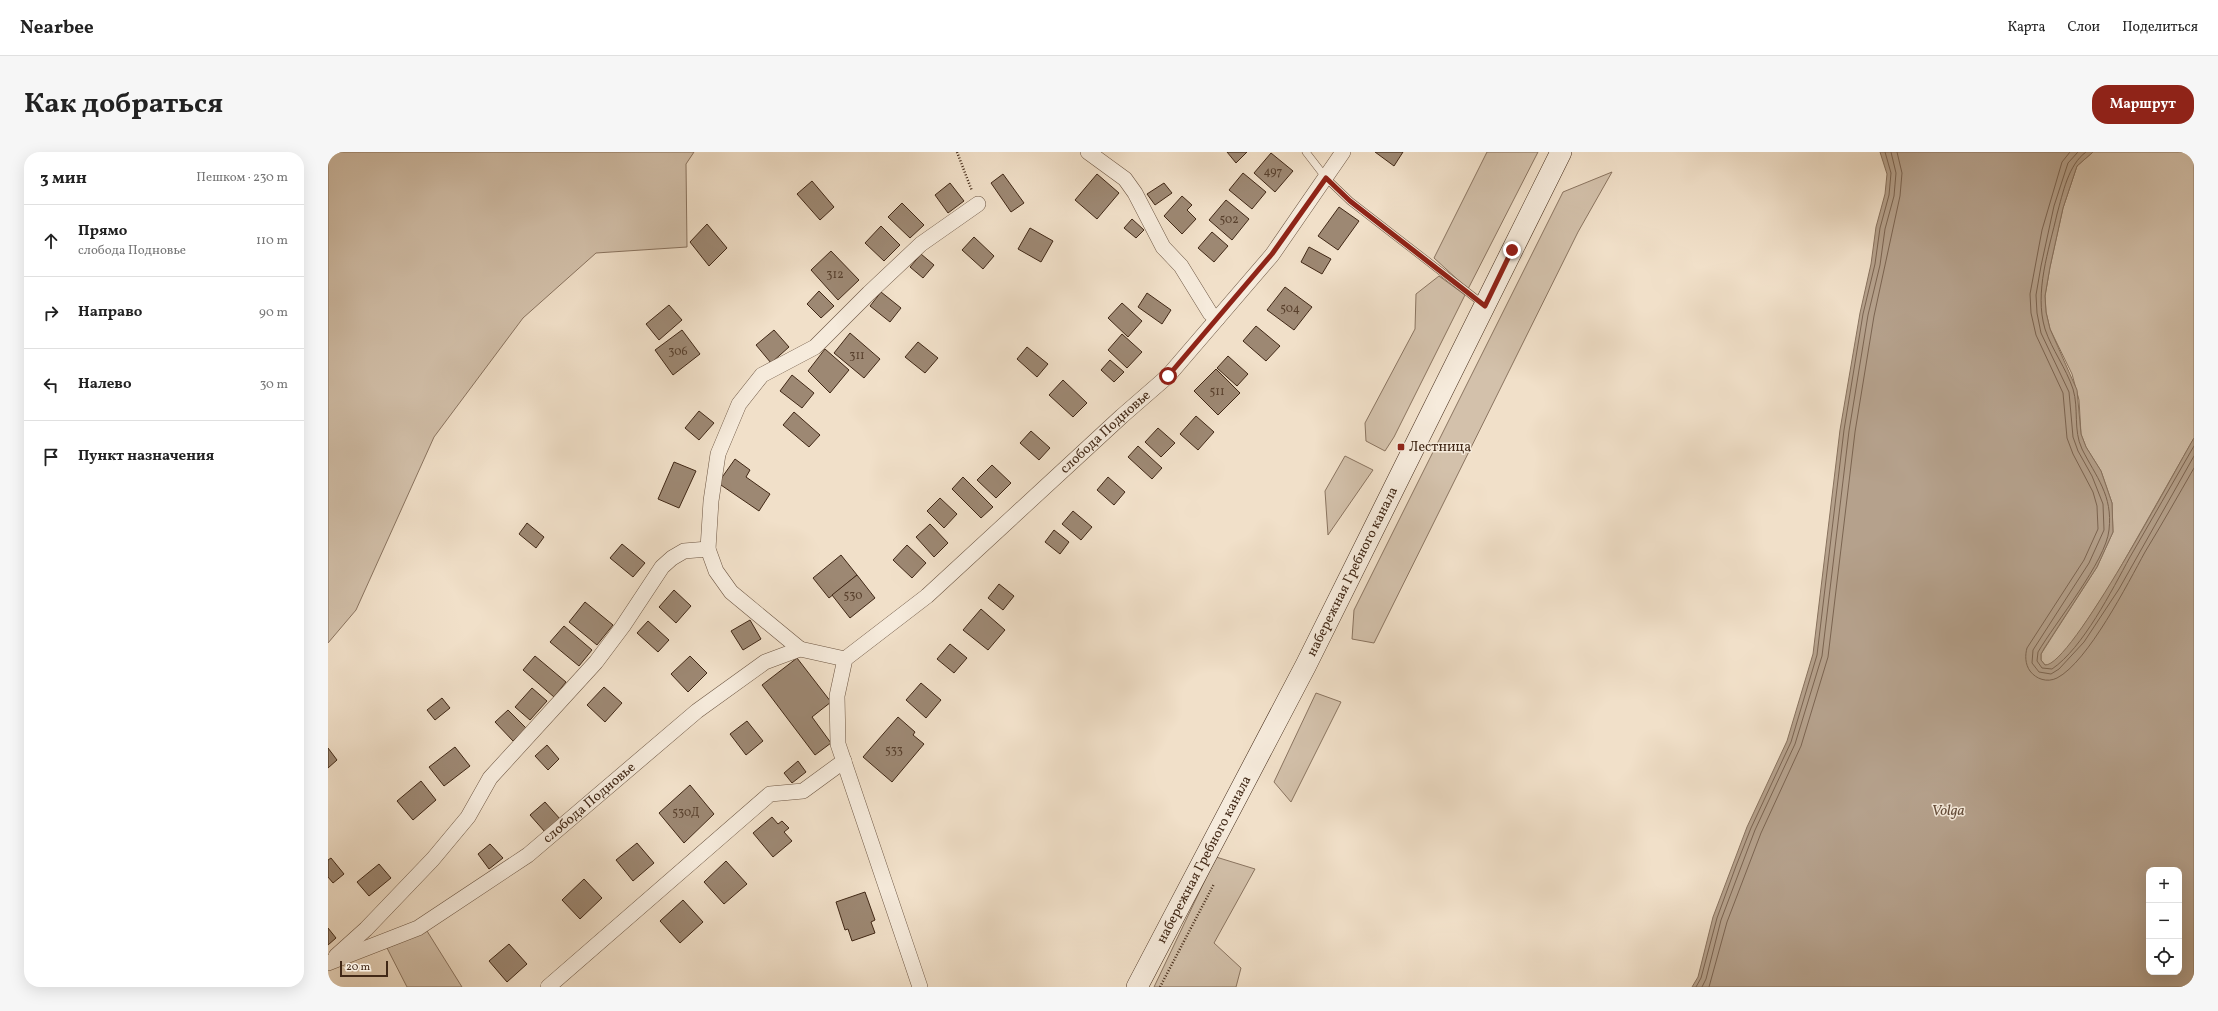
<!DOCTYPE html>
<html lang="ru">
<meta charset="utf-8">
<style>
:root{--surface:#fff;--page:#f6f6f6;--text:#222;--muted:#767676;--line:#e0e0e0;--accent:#8f2418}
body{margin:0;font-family:Vollkorn,serif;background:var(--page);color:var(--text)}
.controls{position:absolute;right:12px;bottom:12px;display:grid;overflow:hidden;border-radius:8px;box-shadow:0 4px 16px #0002}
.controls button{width:36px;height:36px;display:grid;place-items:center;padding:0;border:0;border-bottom:1px solid var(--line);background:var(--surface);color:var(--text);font:20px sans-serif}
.scale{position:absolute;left:12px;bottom:10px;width:48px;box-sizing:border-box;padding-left:4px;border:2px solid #412816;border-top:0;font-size:11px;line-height:14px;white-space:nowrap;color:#412816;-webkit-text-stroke:3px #f6ebdc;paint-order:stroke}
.stop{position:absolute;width:12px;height:12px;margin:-9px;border:3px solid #8f2418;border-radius:50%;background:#fff}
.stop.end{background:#8f2418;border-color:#fff;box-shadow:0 1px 4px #0008}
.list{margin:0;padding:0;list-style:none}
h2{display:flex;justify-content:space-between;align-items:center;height:52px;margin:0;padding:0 16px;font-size:17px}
h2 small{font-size:13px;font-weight:400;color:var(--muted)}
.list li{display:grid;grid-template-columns:26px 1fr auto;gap:12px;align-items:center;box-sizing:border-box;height:72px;padding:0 16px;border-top:1px solid var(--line)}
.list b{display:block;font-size:15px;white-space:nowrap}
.list p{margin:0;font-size:13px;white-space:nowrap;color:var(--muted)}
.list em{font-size:13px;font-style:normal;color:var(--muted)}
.icon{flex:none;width:22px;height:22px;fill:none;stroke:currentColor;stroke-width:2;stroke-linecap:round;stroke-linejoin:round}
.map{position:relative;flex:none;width:1866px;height:835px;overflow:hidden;border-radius:16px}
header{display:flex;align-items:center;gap:24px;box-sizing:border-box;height:56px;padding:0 20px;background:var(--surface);border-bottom:1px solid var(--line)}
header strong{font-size:19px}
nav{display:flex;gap:22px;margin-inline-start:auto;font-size:14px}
.intro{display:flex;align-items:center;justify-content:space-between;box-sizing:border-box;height:96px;padding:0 24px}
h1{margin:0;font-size:28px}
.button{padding:10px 18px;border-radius:16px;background:var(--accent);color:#fff;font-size:14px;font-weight:700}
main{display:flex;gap:24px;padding:0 24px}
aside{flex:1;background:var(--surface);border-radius:16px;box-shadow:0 4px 16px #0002}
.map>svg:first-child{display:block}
.green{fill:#d3c1ab;stroke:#8a7460}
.water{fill:#b5a18c;stroke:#87715d;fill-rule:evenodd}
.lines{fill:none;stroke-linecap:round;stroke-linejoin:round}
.shore{stroke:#7b6451;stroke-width:1}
.building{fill:#9d8873;stroke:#412816}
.lane-casing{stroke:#6d5643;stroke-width:8}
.street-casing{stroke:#6d5643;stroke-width:16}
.secondary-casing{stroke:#412816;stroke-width:22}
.path{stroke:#412816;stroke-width:2.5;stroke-dasharray:1 2;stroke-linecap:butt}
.lane{stroke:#f6ebdc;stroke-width:7}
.street{stroke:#f6ebdc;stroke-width:15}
.secondary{stroke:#f6ebdc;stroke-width:21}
.route{stroke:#8f2418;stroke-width:5}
.poi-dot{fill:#8f2418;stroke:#f6ebdc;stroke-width:1.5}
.labels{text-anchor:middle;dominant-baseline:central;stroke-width:3;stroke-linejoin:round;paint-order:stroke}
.number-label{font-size:12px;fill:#58402d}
.street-label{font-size:14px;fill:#412816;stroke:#f6ebdc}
.poi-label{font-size:14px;fill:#412816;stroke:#f6ebdc;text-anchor:start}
.water-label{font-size:15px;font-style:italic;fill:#644c39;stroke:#f6ebdc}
</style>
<header>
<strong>Nearbee</strong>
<nav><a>Карта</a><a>Слои</a><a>Поделиться</a></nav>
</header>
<div class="intro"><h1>Как добраться</h1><a class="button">Маршрут</a></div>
<main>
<aside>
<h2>3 мин<small>Пешком · 230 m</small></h2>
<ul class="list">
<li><svg class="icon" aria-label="ahead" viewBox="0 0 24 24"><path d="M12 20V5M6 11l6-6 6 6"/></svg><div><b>Прямо</b><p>слобода Подновье</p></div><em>110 m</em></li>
<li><svg class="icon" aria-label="right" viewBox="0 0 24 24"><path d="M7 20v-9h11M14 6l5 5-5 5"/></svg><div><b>Направо</b></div><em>90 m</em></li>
<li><svg class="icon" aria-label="left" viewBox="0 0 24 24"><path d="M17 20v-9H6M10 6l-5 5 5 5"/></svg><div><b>Налево</b></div><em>30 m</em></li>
<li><svg class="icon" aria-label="arrive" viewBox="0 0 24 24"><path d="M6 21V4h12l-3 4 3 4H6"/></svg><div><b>Пункт назначения</b></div></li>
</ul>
</aside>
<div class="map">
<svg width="1866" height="835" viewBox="0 0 1866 835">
<rect width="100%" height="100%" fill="#f1e0c9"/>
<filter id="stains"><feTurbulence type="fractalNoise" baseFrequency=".005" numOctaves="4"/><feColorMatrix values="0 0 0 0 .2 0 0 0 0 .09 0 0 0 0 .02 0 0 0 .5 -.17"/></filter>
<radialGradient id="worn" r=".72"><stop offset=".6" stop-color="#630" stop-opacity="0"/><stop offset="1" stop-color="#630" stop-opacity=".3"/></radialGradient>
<g class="green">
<polygon points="0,0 366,0 358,12 359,95 268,101 195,166 106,285 28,458 0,491"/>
<polygon points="1159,0 1210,0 1140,137 1106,106"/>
<polygon points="1765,0 1866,0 1866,286 1783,432 1748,485 1733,504 1722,513 1717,513 1713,508 1713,502 1769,415 1785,380 1784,351 1773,319 1758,295 1753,282 1751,248 1744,222 1722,177 1718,160 1717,144 1722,115 1735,56 1749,14"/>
<polygon points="1284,20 1250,80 1046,491 1024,487 1026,458 1235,40"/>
<polygon points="1111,124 1137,143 1066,285 1057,299 1038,289 1037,271 1087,177 1088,142"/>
<polygon points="1017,304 1045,318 1000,383 997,339"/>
<polygon points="988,541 1013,550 963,650 946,630"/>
<polygon points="888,705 927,717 886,791 913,816 908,835 826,835"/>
<polygon points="99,779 134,835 79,835 59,796"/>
</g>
<path class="water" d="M1552,0H1765L1749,14L1735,56L1722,115L1717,144L1718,160L1722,177L1749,238L1753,282L1758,295L1773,319L1784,351L1785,380L1769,415L1717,495L1713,502V508L1717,513C1743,515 1848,316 1866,286V835H1364L1370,825L1385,765L1419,675L1459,589L1485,502L1512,278L1532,161L1543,112L1548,75L1557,42L1559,22ZM1821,718H1851V820H1821Z"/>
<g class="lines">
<g class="shore">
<path d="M1742,0L1734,10L1714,78L1702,142L1703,161L1708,183L1735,241L1739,286L1745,302L1765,340L1769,354L1770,377L1756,408L1699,496C1697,503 1697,512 1702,519C1708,527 1719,531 1729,526C1760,510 1800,431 1817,400C1834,372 1850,344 1866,316"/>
<polyline points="1750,0 1740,11 1726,54 1713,114 1708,143 1709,161 1713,181 1741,240 1745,285 1750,299 1764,324 1775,352 1776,378 1761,411 1705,498 1704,511 1711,520 1723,522 1731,517 1756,490 1791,437 1866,304"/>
<path d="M1758,0C1740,13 1735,41 1729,62C1721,98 1706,140 1717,177C1724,198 1738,216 1745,237C1751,257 1745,278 1754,297C1768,325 1785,343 1781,378C1778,409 1727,471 1710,500L1709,509L1714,516L1724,517C1755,496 1784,438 1802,405C1823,368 1845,331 1866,294"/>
<polyline points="1368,835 1373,826 1389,766 1408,714 1423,676 1463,590 1489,503 1516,278 1535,162 1547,112 1552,76 1561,43 1563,21 1557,0"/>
<polyline points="1374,835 1378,827 1393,768 1427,678 1467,592 1494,504 1521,279 1540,163 1552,113 1557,77 1566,44 1568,21 1563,0"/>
<polyline points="1381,835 1399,770 1433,681 1473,594 1500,505 1527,280 1546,164 1572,44 1574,21 1569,0"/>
</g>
</g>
<g class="building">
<polygon points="899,0 919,0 908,11"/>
<polygon points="1047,0 1075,0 1066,14"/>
<polygon points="943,1 965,19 947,40 926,21"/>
<polygon points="915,21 938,40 924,57 901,38"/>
<polygon points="675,22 696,51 683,60 663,31"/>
<polygon points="769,22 791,41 769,67 747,48"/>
<polygon points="484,29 506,55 492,68 469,42"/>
<polygon points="622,31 636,49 620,61 607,43"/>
<polygon points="836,31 844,41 827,53 819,42"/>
<polygon points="854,44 864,53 859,58 868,67 854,82 836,64"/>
<polygon points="898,48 921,67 904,88 881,68"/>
<polygon points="574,51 596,73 582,86 560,65"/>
<polygon points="1011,55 1031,69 1010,98 990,84"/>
<polygon points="804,67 816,78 808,86 796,76"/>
<polygon points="379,72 399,96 381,114 362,90"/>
<polygon points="553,74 572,93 556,109 537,91"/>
<polygon points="702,76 725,89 713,110 690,97"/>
<polygon points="884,80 900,94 886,110 870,96"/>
<polygon points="646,85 666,104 655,117 634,98"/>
<polygon points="981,95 1003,107 994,122 973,110"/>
<polygon points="503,99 531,128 510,148 483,118"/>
<polygon points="593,102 606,113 595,126 582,115"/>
<polygon points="957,135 984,155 966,178 939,158"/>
<polygon points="491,139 506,154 493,166 479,152"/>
<polygon points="553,140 573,156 562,170 542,154"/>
<polygon points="819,141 843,158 834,172 810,155"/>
<polygon points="794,151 814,169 800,185 780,166"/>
<polygon points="341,153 354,168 331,188 318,172"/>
<polygon points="928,174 952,194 938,209 915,189"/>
<polygon points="354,178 372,202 345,223 327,198"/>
<polygon points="446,178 461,195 443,211 428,193"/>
<polygon points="522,181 552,207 536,226 506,201"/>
<polygon points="794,182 814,200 799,216 780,198"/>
<polygon points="590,190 610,206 597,221 577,205"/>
<polygon points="699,195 720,212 709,225 689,207"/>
<polygon points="497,197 521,218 502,241 480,219"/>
<polygon points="900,204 920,222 909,234 889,216"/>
<polygon points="782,208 796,220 786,230 773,218"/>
<polygon points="888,217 912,241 890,263 866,239"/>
<polygon points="464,223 486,241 474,256 452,239"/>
<polygon points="735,228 759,251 745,265 721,243"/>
<polygon points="371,259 386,271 371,288 357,276"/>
<polygon points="466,260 492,283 481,295 455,273"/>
<polygon points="868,264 886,280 870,298 852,282"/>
<polygon points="830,276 847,291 833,305 817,290"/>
<polygon points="703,279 722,296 711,308 692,291"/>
<polygon points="810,294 834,316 824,327 800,305"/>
<polygon points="407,307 422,318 418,325 442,342 431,359 390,331"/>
<polygon points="346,310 368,319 351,356 330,347"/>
<polygon points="664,313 683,331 668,346 649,328"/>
<polygon points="635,325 665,355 653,366 624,337"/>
<polygon points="780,325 797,340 786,353 769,338"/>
<polygon points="612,346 629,362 616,376 599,359"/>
<polygon points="745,359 764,375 753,388 734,372"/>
<polygon points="199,371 216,385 208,396 191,382"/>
<polygon points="602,372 620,391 606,405 588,385"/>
<polygon points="726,378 741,390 732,402 717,390"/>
<polygon points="294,392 317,411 305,425 282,406"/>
<polygon points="579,393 598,411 584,426 565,408"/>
<polygon points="513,403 529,423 501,446 485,426"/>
<polygon points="529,423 547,446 522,466 504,443"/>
<polygon points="671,432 686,444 675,458 660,446"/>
<polygon points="346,438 363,454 348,471 331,455"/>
<polygon points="257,450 285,473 269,493 241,470"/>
<polygon points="653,457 677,478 660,498 635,478"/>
<polygon points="422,468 433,487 415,498 403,479"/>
<polygon points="320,469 341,488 330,500 309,481"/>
<polygon points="236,474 264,498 251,514 222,490"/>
<polygon points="622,492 639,506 626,521 609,507"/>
<polygon points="207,504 238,530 226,545 195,518"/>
<polygon points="362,504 379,521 360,540 343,522"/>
<polygon points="469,506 503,550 484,565 503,591 487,603 434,533"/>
<polygon points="593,531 613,548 598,566 578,548"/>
<polygon points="276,535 294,551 277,570 259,553"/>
<polygon points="204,536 219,549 202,568 187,555"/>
<polygon points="114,546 122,556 107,568 99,558"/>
<polygon points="180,558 198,576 185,589 167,570"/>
<polygon points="570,565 587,580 585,583 596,592 564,630 535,605"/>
<polygon points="419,569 435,589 418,603 402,582"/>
<polygon points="219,593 231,607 220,618 207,604"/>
<polygon points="127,595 142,614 116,634 101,615"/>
<polygon points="0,596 9,608 0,616"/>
<polygon points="470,609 478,620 464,631 456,621"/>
<polygon points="93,629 108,648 85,668 69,649"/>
<polygon points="362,633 386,662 356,691 331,661"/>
<polygon points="217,650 232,667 217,680 202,663"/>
<polygon points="444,665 450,672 454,669 461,676 456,680 464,689 445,705 425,681"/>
<polygon points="309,691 326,711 305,729 288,708"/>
<polygon points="162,692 175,706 161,717 150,702"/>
<polygon points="3,706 16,722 5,731 0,725 0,708"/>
<polygon points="398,709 419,732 396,752 376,730"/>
<polygon points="51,712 63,726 41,744 29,730"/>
<polygon points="256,727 274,746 252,767 234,748"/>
<polygon points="537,740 547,768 543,770 547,781 524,789 520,777 517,778 508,750"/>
<polygon points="355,748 375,770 352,791 332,769"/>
<polygon points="0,776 8,786 0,793"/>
<polygon points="181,792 199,812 179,830 161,809"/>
</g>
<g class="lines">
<defs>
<polyline id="lane" points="978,0 998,26 1022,49 1155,152"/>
<g id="street">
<polyline points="760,0 797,27 807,41 835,95 853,114 882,161 889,167"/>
<polyline points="472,497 403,440 388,419 380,397 383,349 390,302 411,252 434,223 487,195 541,141 593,92 650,52"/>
<polyline points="8,804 38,777 105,707 140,665 162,626 268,510 295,474 334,415 344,406 356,399 380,397"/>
<path id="s1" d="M0,811L90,776L200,703L369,559L437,510L472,497L517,507"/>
<polyline points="220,835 442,642 475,639 516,609"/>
<path id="s2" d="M592,835L510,592L509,544L517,507L599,444L794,264L840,224L944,103L1015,0"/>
</g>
<g id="secondary">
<path id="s3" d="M809,835L978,513L1233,0"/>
</g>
</defs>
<use href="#lane" class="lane-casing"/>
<use href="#street" class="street-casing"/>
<use href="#secondary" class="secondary-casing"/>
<g class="path">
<polyline points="629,0 644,39"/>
<polyline points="832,835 886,732"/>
</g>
<use href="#lane" class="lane"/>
<use href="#street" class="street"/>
<use href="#secondary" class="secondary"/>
</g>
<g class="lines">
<polyline class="route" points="840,224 944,102 998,26 1022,49 1157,154 1184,98"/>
</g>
<rect class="poi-dot" x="1069" y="291" width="8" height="8" rx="2"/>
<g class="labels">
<g class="number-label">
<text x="945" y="20">497</text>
<text x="901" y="68">502</text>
<text x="507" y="123">312</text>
<text x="962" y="157">504</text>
<text x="350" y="200">306</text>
<text x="529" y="204">311</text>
<text x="889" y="240">511</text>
<text x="525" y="444">530</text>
<text x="566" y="599">533</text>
<text x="358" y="661">530Д</text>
</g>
<g class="street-label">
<text stroke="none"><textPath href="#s2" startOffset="688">слобода Подновье</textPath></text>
<text stroke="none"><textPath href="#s3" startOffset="468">набережная Гребного канала</textPath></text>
<text stroke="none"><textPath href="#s1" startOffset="309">слобода Подновье</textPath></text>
<text stroke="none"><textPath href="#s3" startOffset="144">набережная Гребного канала</textPath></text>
</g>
<g class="poi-label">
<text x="1081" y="295">Лестница</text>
</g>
<g class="water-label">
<text x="1620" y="659">Volga</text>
</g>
</g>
<rect width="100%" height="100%" filter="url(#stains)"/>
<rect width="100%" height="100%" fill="url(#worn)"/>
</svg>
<div class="controls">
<button>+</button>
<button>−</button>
<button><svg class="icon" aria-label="locate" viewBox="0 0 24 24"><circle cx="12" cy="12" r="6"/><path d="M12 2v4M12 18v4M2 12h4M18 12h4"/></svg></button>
</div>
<div class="scale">20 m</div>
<div class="stop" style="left:840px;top:224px"></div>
<div class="stop end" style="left:1184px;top:98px"></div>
</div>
</main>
